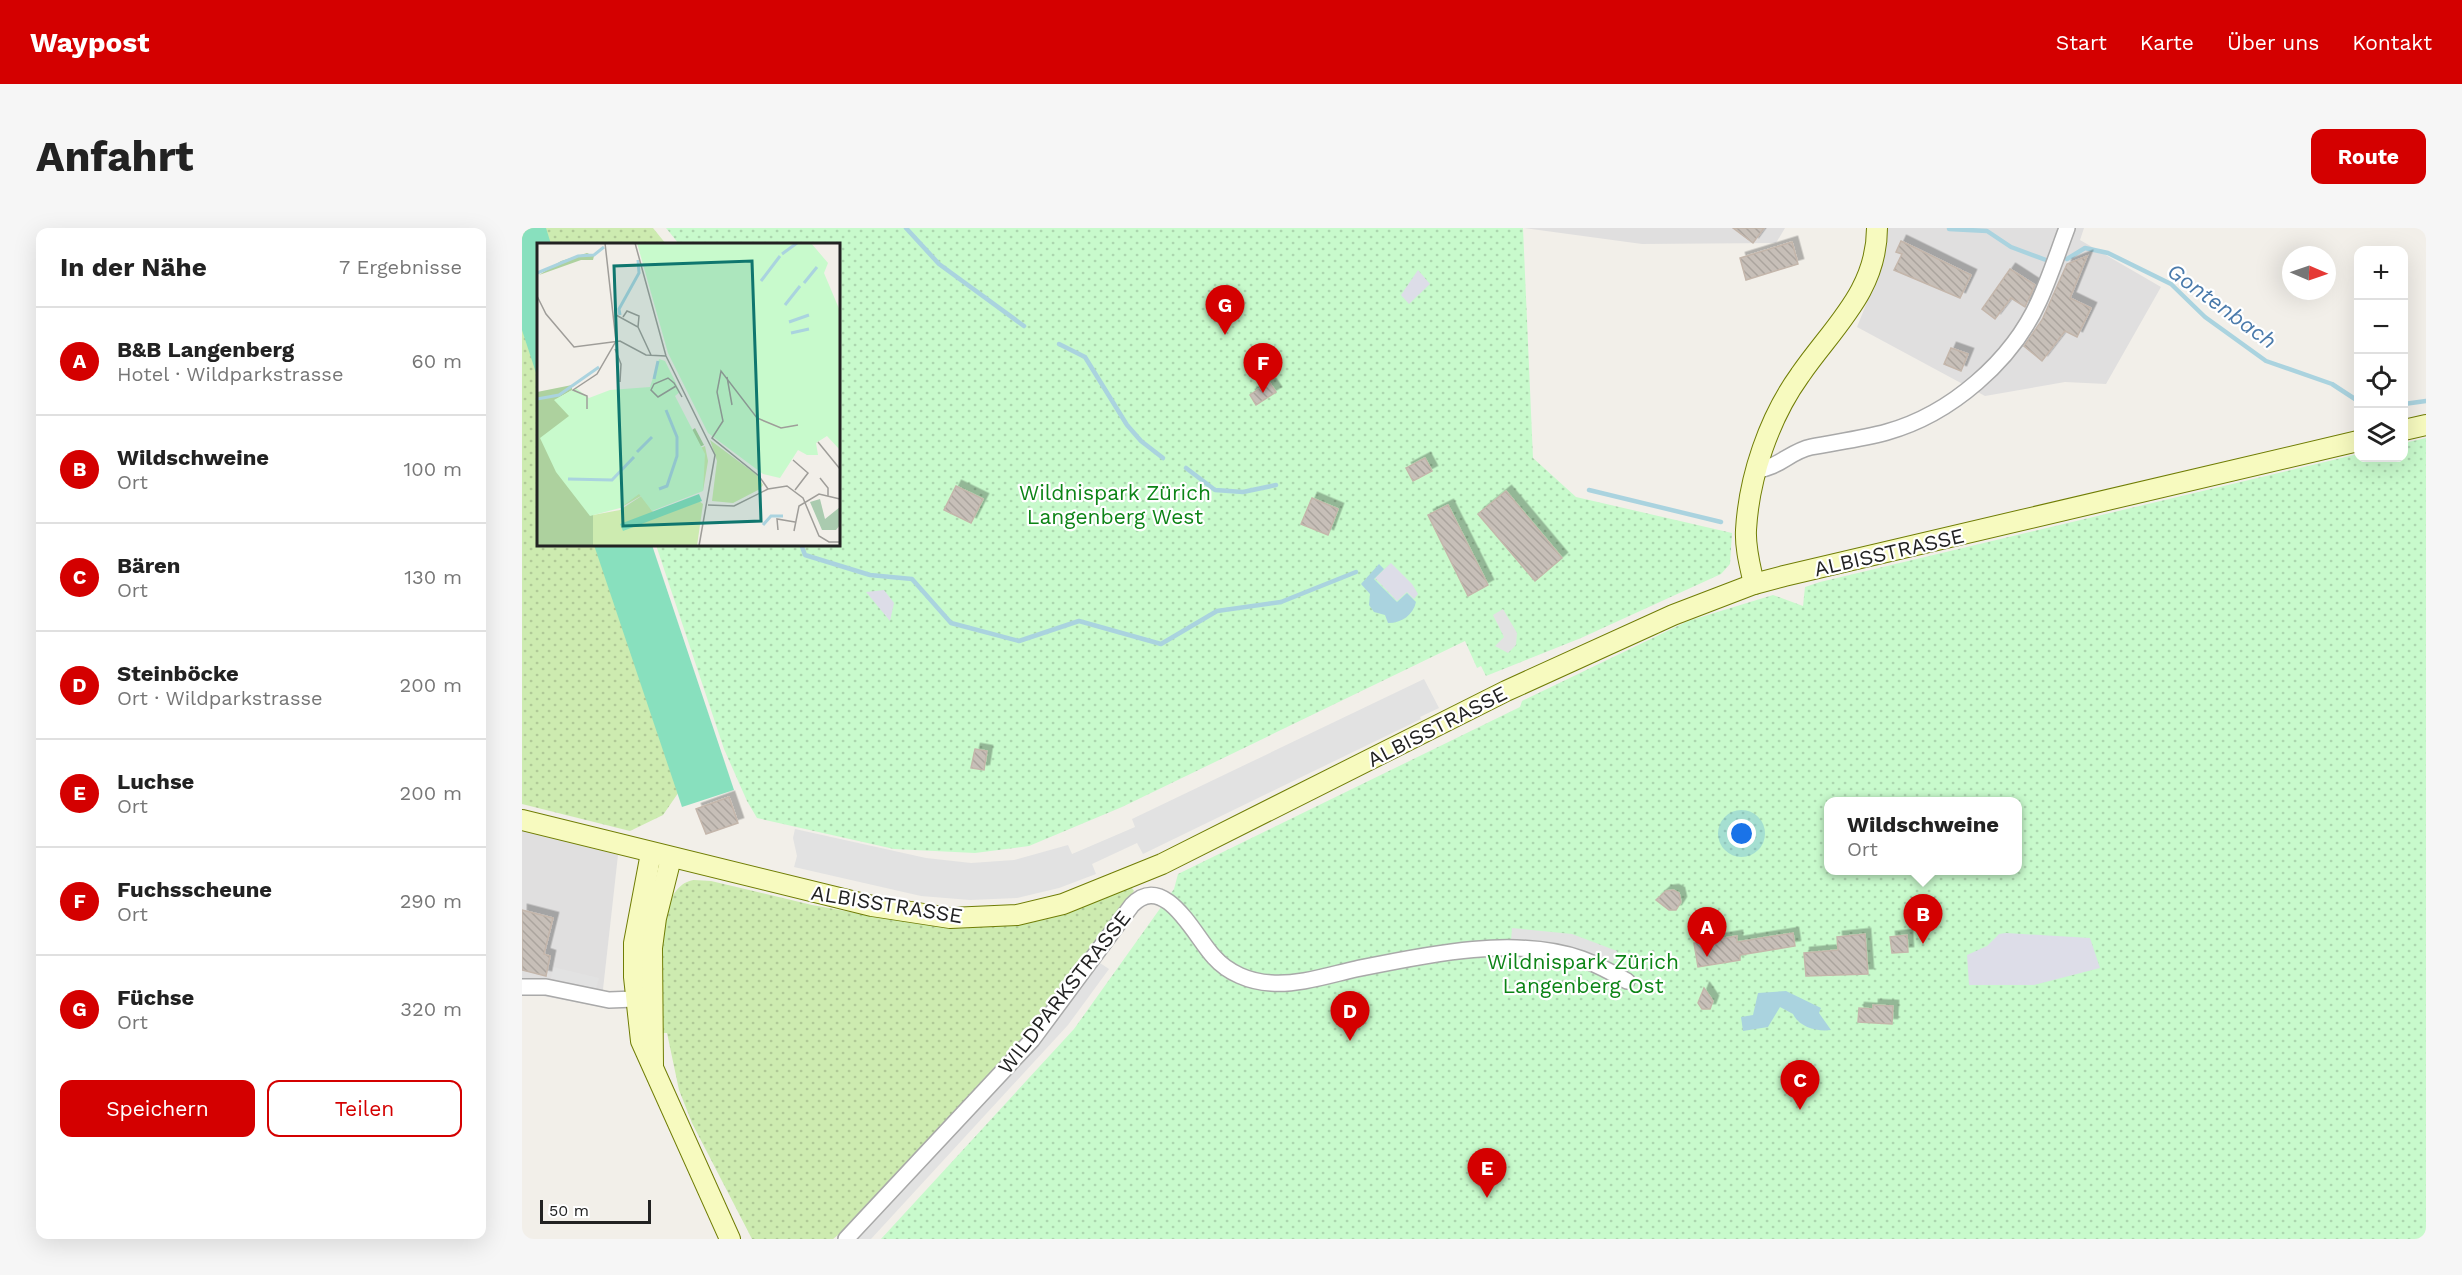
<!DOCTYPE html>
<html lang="de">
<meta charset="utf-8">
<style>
:root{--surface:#fff;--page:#f6f6f6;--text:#222;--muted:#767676;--line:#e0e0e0;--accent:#d40000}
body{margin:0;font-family:"Work Sans",sans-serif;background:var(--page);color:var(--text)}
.controls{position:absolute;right:18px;top:18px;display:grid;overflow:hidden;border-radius:12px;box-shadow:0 6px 24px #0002}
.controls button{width:54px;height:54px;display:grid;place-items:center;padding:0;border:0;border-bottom:2px solid var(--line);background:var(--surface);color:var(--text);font:30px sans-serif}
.compass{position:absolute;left:1760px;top:18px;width:54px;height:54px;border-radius:50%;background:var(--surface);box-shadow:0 6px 24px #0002;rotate:92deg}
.scale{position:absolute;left:18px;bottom:15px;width:111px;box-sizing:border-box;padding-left:6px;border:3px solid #222;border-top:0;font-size:16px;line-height:21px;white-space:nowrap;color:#222;-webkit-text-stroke:4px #fff;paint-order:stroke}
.you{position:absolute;left:1220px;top:606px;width:21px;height:21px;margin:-15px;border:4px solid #fff;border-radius:50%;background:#1a73e8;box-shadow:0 0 0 9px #1a73e833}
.badge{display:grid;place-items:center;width:39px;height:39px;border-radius:50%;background:var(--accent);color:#fff;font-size:20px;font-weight:700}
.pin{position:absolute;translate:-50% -50px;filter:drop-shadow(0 2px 3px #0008)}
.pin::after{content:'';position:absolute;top:32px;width:21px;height:18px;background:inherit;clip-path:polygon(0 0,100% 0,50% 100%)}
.popup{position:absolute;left:1302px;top:569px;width:198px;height:78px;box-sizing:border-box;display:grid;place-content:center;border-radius:12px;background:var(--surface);filter:drop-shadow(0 2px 4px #0005);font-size:20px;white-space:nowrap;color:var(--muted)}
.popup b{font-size:22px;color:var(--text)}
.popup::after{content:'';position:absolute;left:50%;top:100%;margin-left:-12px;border:12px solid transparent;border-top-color:var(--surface)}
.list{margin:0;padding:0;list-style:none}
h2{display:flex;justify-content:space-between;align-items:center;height:78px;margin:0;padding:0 24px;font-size:26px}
h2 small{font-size:20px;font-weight:400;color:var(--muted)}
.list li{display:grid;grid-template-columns:39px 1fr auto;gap:18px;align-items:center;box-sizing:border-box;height:108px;padding:0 24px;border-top:2px solid var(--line)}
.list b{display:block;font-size:22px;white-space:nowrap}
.list p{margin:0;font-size:20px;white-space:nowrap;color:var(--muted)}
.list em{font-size:20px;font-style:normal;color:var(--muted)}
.actions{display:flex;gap:12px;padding:18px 24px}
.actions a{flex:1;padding:14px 0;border:2px solid var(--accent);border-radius:12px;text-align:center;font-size:21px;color:var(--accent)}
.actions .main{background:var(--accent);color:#fff}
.icon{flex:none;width:33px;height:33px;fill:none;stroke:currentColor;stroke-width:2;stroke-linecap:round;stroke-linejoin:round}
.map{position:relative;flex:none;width:1904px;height:1011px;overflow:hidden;border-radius:12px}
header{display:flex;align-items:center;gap:36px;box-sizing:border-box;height:84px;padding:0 30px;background:var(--accent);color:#fff}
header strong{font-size:28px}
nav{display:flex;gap:33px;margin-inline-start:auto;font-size:21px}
.intro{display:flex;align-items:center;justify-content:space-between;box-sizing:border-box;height:144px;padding:0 36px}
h1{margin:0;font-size:42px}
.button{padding:15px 27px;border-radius:12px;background:var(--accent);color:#fff;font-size:21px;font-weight:700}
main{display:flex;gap:36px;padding:0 36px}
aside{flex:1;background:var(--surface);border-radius:12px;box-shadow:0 6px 24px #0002}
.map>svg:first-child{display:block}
.residential{fill:#e0dfdf}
.grass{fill:url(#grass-dots)}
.park{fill:url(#park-dots);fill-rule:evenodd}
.pitch{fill:#88e0be}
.parking{fill:#e2e2e2}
.plaza{fill:#dddde8}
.water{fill:#aad3df}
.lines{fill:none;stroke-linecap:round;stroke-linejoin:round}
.stream{stroke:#aad3df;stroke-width:4.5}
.building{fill:url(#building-back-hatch);stroke:#c4b6ab;stroke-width:1.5;filter:url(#shadow)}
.street-casing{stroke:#a9a9a9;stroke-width:18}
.secondary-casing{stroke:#707d05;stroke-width:22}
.street{stroke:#fff;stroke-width:15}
.secondary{stroke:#f7fabf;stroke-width:20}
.labels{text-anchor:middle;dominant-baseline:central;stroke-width:4.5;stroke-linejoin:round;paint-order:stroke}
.park-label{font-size:21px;fill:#0c8416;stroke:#fff}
.street-label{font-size:21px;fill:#222;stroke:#fff}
.water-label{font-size:22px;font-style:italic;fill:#4a7aab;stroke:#fff}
.inset-river{fill:none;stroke:#aad3df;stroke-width:3}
.inset-road{fill:none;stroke:#9f9d99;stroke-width:1.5}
.view{fill:#0f766e;fill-opacity:0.15;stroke:#0f766e;stroke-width:3}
.inset-edge{fill:none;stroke:#222;stroke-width:3}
</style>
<header>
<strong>Waypost</strong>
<nav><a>Start</a><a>Karte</a><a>Über uns</a><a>Kontakt</a></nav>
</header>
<div class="intro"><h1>Anfahrt</h1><a class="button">Route</a></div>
<main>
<aside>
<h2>In der Nähe<small>7 Ergebnisse</small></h2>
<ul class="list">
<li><span class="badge">A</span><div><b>B&amp;B Langenberg</b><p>Hotel · Wildparkstrasse</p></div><em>60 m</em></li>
<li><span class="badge">B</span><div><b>Wildschweine</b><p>Ort</p></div><em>100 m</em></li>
<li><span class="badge">C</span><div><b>Bären</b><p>Ort</p></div><em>130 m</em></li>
<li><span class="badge">D</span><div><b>Steinböcke</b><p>Ort · Wildparkstrasse</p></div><em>200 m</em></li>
<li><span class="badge">E</span><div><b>Luchse</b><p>Ort</p></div><em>200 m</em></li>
<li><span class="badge">F</span><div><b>Fuchsscheune</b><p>Ort</p></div><em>290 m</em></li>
<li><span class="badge">G</span><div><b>Füchse</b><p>Ort</p></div><em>320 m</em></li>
</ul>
<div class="actions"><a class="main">Speichern</a><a>Teilen</a></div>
</aside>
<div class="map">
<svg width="1904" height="1011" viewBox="0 0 1904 1011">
<defs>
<pattern id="grass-dots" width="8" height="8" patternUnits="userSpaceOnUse" patternTransform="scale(1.5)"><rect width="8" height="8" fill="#cdebb0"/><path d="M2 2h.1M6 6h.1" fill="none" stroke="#b0c997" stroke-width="1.8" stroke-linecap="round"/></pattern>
<pattern id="park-dots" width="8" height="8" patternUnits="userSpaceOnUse" patternTransform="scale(1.5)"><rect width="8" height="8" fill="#c8facc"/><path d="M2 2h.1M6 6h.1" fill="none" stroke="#acd6af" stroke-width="1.8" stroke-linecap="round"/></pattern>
<pattern id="building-back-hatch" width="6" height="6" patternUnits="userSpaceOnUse" patternTransform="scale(1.5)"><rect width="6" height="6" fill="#c7bfb8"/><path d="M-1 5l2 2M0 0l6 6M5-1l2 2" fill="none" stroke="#aba49e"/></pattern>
<filter id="shadow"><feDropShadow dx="5.5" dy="-5.5" stdDeviation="0" flood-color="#0004"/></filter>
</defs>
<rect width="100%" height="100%" fill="#f2efe9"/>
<g class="residential">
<polygon points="1002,0 1263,0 1254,15 1120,16"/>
<polygon points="1364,0 1562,0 1558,12 1639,59 1584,156 1543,154 1463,168 1335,99 1361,34"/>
<polygon points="0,602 96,627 79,779 0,764"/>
</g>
<g class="grass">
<polygon points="0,0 131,0 144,16 16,16 16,316 123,317 161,558 141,587 108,603 0,576"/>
<path d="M172,652L189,653L290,677L362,690L453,699L488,696L608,657L612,663L506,806L337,990L311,1011H230L170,895L157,862L145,805H140C139,771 127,658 172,652Z"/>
</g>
<g class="park">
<polygon points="144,0 1001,0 1011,230 1054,269 1210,305 1208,336 1199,346 1059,410 964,448 959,438 955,440 943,413 600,579 507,618 453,625 372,621 235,590 225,573 202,521 134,317 316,316 316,16 157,16"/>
<path d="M1904,210V1011H359L552,801L652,661L656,646L998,479L1000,473L1166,393L1251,367L1281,378L1283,359L1298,354L1836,226V230H1882V215ZM1306,574H1496V642H1306Z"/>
</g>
<g class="pitch">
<polygon points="0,0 24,0 29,16 16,16 16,151 0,102"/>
<polygon points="72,317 130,317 212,562 160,579"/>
</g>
<g class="parking">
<polygon points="981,381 995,405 994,417 986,425 973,418 982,409 971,387"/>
<polygon points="902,451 917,480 898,489 899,491 621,626 615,615 570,636 574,646 537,660 495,670 448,672 399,668 272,639 275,628 271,610 273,601 404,630 449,635 492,632 546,617 550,626 613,599 610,591"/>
<polygon points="990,700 1050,706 1095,723 1091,734 1037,716 989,713"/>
<polygon points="578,735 587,741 546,797 349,1011 336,1011 524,806"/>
<polygon points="31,739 77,750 74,761 29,750"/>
</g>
<g class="plaza">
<polygon points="896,42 908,56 887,76 879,67"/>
<polygon points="869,335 890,356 896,366 892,371 885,364 875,373 853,350"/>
<polygon points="362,362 372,375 368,393 344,364"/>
<polygon points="1484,705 1568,710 1578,740 1512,757 1447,757 1445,727 1465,718 1477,706"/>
</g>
<g class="water">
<path d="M857,336L862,341L852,351L875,374L885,365L894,374C891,387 880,395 866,395L863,387L852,384L847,377L848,366L839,356Z"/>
<path d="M1264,763L1299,780L1297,785L1309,802C1295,804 1277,799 1271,786L1258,779L1246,799L1221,803L1219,789L1231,787L1236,765Z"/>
</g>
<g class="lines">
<g class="stream">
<polyline points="384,0 417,36 502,98"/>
<polyline points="1427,1 1465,3 1489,19 1524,32"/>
<polyline points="1545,31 1563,20 1586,25 1649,56 1683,89 1744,133 1810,156 1836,173"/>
<polyline points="537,116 563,129 605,197 619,213 641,230"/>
<polyline points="1882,176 1904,173"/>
<polyline points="664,240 693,262 721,264 754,257"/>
<polyline points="1067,262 1199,294"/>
<polyline points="279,316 283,327 348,347 390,351 429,395 497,413 557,393 639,416 695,383 759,374 834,344"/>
</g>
</g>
<g class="building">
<polygon points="1211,0 1242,0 1231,15"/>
<polygon points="1379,13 1449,47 1438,70 1372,42 1380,26 1374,24"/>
<polygon points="1270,14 1276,36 1224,52 1218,30"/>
<polygon points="1565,28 1548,70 1569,80 1555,109 1543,103 1520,133 1502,118 1520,92 1545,36"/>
<polygon points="1488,41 1513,57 1503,79 1489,70 1473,91 1460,81"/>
<polygon points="1429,120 1446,126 1439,143 1422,136"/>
<polygon points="747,154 754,164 734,177 728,167"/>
<polygon points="903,230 910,243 891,253 884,240"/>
<polygon points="434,258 461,271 449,295 422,282"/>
<polygon points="984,263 1040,330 1013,353 956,286"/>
<polygon points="790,270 816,281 806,307 779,296"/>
<polygon points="926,277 966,357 946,368 906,287"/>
<polygon points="453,521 465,523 462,542 449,540"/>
<polygon points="207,569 216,595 184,606 174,581"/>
<polygon points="1151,662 1157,665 1159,674 1154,682 1147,682 1134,672 1144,663"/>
<polygon points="0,682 31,690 22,726 28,728 24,748 0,742"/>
<polygon points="1271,705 1273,718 1218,727 1218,732 1176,739 1172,715 1215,708 1215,714"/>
<polygon points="1343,706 1346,746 1284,748 1282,725 1316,722 1315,709"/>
<polygon points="1385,707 1386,724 1370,725 1368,709"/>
<polygon points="1182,760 1191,773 1188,781 1180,781 1176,775"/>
<polygon points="1351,777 1371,778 1370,796 1336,794 1337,780 1351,781"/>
</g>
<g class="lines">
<defs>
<g id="street">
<path d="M1235,242C1256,240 1269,223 1289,219C1314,214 1340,211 1365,204C1429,186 1490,133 1517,73C1528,49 1536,24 1545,0"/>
<polyline points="0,759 24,759 87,772 113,771"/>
<path d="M324,1011L510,812L610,677C643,643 673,709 692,729C706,745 728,754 749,755C777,757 807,747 834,741C902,727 993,707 1060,731C1076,737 1091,745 1105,753"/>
</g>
<g id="secondary">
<polyline points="1882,202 1904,197"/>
<path d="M1232,356C1228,338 1223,320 1224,302C1227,249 1247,190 1278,147C1311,99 1355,63 1355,0"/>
<polyline points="0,592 350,678 428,690 495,687 541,676 640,636 984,463 1151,387 1232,356 1262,348 1836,213"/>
<polyline points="129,625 112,715 112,749 119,813 208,1011"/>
<polyline points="131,837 130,720 134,690 149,630"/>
</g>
</defs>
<use href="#street" class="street-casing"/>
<use href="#secondary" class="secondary-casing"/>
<use href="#street" class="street"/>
<use href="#secondary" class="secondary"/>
</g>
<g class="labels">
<g class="park-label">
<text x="593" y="264">Wildnispark Zürich<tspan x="593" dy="24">Langenberg West</tspan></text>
<text x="1061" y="733">Wildnispark Zürich<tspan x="1061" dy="24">Langenberg Ost</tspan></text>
</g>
<g class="street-label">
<text transform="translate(1367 324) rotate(-13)">ALBISSTRASSE</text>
<text transform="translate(915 498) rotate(-27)">ALBISSTRASSE</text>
<text transform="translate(365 676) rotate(9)">ALBISSTRASSE</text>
<text transform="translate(542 764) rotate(-52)">WILDPARKSTRASSE</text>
</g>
<g class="water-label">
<text transform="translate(1700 78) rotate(36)">Gontenbach</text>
</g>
</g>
<g transform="translate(15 15)">
<rect width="303" height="303" fill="#f2efe9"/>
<path d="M173,197L220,232L226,242L223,246L196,260L175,258L180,218ZM168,203L171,218L166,248L165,242L113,265L116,269L162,258L166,261L160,303H56V272L83,267L109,250L83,265L50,254Z" fill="#cdebb0"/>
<path d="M50,10L57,13L56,17H44L2,32L24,18ZM35,142V147L18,157L35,174L145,194L158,185L167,202L47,257L56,271V303H0V149Z" fill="#add19e"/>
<path d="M283,256L288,276L303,264V282L299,287H285L273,259Z" fill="#aacbaf"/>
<path d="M100,0H274L291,20L287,30L303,68V207L290,193L279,200L281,212H270L261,207L243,235L226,231L171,190L131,110ZM122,116L128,118L137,136L143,149L138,153L168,211L166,248L115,268L102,251L83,265L53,273L19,229L3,195L32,173L17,157L39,145L52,155L73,147L113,144Z" fill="#c8facc"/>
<path d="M162,251L165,258L86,288L83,281Z" fill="#88e0be"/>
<path class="inset-river" d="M245,11L260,0M0,30L41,13L57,12L67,4M224,38L243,13M267,40L280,24M248,62L263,43M83,72L82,66L102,30L101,17M252,79L272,72M254,90L272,86M117,136L121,118M0,156L22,152L62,124M100,209L115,194M31,236L75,237L97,214M122,246L130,243L140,213V194L129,167M226,282L234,273H246"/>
<path class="inset-road" d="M98,0L129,113L178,212L162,303M0,53L9,71L37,104L83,98L109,112L129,113M79,72L101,84L114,112M86,74L90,68L102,73L101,84M78,106L84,121L83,139M190,134L195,162M139,143L121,154L114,147L117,141L131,135L137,140L145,154M50,166V153L36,147L60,131L79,98L68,0M281,199L303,226M256,217L271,230L258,247M283,235L291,245V253M231,246L222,233L175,195L186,178L180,149L184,128L220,175L244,185L261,182M171,262L197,263L231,246L250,243L266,255L282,293L292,299H303M241,287L240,276L258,279M257,288L262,263L282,251L303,256"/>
<path class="view" d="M215,18L224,278L86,283L77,23Z"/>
<rect width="303" height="303" class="inset-edge"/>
</g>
</svg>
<div class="controls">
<button>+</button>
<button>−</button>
<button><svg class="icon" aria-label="locate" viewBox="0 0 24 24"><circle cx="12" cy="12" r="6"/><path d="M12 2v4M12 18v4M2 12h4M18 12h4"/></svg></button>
<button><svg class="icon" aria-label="layers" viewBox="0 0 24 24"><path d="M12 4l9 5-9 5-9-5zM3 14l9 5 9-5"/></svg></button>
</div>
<svg class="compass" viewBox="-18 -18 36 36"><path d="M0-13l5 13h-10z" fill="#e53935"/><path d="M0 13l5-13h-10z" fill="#767676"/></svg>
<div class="scale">50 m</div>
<div class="you"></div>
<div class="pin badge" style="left:1185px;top:729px">A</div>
<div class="pin badge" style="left:1401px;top:716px">B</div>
<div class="popup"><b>Wildschweine</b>Ort</div>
<div class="pin badge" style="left:1278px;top:882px">C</div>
<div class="pin badge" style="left:828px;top:813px">D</div>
<div class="pin badge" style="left:965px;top:970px">E</div>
<div class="pin badge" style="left:741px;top:165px">F</div>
<div class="pin badge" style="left:703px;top:107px">G</div>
</div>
</main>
